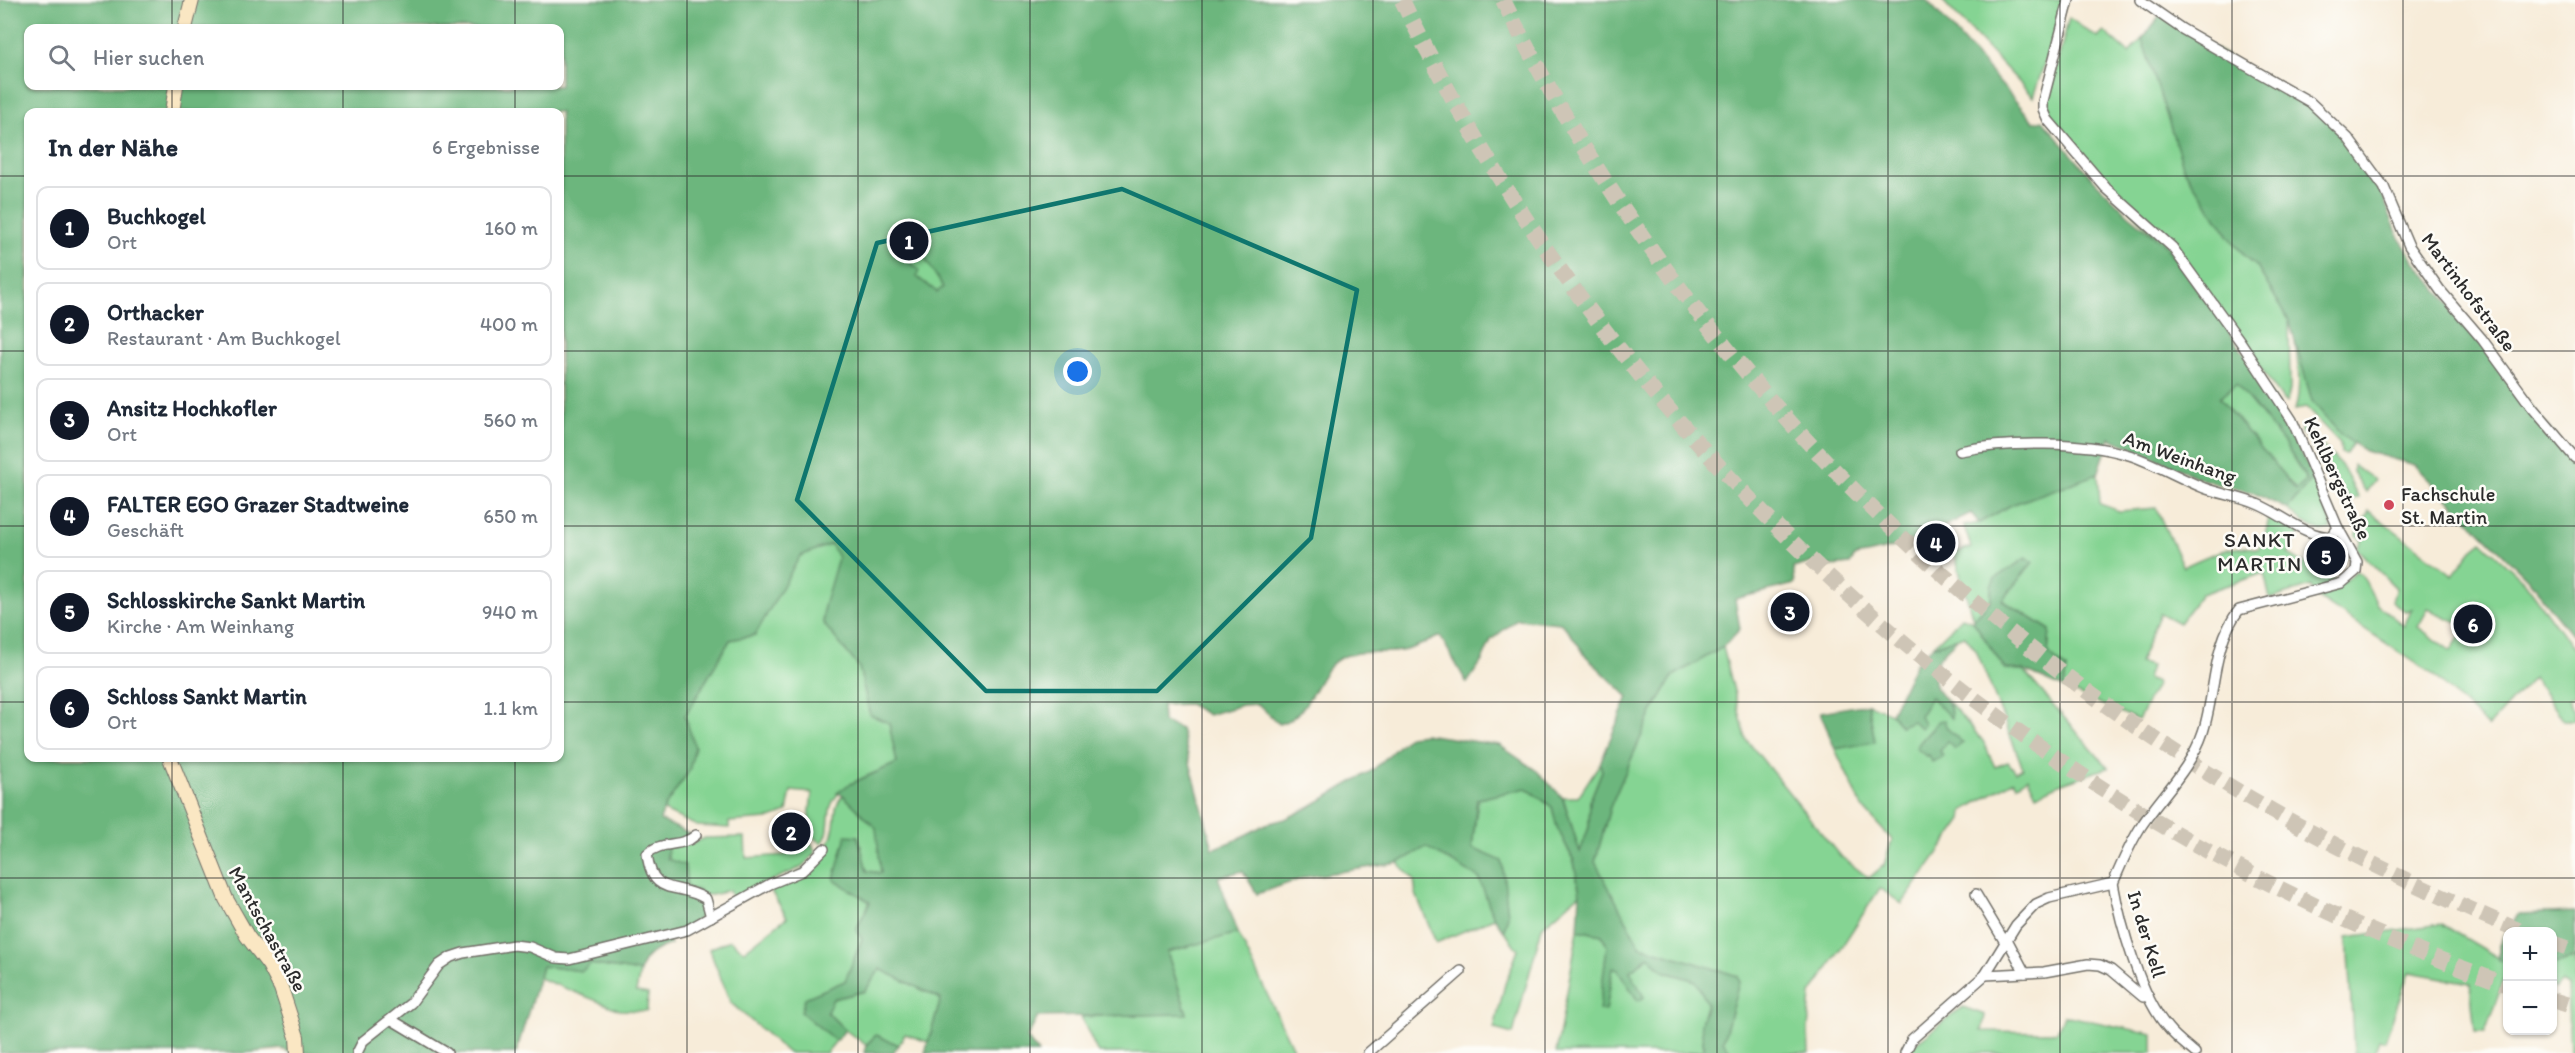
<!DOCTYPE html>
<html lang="de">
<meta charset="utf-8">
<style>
:root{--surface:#fff;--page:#f6f6f7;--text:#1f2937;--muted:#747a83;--line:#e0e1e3;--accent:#111827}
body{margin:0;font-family:Itim,sans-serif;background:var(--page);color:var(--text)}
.controls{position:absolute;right:18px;bottom:18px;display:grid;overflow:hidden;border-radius:12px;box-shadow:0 2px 4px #0004}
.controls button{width:54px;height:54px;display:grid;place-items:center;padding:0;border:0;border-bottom:2px solid var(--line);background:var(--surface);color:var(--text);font:30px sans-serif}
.you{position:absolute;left:1078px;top:372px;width:21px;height:21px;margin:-15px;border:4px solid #fff;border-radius:50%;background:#1a73e8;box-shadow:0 0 0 9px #1a73e833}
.badge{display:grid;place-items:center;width:39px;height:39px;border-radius:50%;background:var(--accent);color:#fff;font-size:20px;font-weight:700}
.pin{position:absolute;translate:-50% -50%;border:3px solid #fff;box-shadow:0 2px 6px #0006}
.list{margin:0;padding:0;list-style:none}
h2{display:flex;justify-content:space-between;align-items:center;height:78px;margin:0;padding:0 24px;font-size:26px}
h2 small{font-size:20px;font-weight:400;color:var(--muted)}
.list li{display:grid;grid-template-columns:39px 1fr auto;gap:18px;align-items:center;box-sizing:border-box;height:84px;margin:0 12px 12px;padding:0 12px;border:2px solid var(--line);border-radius:12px}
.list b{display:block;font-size:22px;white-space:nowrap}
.list p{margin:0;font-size:20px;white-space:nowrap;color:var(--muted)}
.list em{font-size:20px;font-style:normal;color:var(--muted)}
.icon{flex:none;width:33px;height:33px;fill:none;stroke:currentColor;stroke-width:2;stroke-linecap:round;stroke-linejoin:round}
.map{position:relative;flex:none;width:2575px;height:1053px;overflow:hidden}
.search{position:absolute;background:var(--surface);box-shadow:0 2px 4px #0004;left:24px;top:24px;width:540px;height:66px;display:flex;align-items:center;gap:15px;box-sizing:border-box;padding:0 21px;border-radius:12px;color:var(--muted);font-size:22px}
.panel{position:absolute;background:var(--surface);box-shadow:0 2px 4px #0004;left:24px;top:108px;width:540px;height:654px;border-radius:12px}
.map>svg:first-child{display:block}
.green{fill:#85d493;stroke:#58805f;stroke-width:1.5;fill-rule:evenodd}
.forest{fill:#6cb67d;stroke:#4c7054;stroke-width:1.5;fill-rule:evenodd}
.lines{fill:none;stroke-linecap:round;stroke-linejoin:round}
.highway-tunnel{stroke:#cec5b6;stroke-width:16;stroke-dasharray:16 8;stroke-linecap:butt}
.street-casing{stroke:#726f68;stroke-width:12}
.secondary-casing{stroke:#726f68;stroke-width:16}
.street{stroke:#fff;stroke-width:9}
.secondary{stroke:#fae7c3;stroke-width:14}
.marked{fill:none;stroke:#0f766e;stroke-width:4.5;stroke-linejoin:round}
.grid{fill:none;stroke:#2b2b2b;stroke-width:1.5;stroke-opacity:0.55}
.poi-dot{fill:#d1495b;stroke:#fdfcf7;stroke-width:2}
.labels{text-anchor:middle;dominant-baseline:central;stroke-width:5;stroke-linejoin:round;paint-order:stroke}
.street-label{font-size:20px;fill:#2b2b2b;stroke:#fdfcf7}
.poi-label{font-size:20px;fill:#2b2b2b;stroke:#fdfcf7;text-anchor:start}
.neighbourhood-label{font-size:21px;letter-spacing:1.5px;fill:#2b2b2b;stroke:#fdfcf7}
</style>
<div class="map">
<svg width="2575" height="1053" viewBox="0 0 2575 1053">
<rect width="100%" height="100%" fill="#fdfcf7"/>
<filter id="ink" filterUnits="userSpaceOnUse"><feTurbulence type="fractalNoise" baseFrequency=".0167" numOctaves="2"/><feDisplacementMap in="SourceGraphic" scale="12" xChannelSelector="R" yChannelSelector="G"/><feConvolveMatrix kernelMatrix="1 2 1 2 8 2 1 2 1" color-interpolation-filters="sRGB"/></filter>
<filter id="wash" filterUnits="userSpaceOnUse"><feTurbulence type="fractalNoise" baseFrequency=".008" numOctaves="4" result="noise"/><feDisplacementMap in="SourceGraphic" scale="24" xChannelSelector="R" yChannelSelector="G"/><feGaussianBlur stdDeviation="1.35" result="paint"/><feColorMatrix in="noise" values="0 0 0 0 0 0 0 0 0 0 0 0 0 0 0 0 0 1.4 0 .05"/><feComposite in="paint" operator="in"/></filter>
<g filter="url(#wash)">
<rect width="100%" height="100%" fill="#f7ecd9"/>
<g class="green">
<polygon points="1942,0 2062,0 2059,21 2033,97"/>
<polygon points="2069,18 2098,38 2104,31 2129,53 2142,39 2184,169 2235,245 2257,267 2289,320 2290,389 2287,402 2284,401 2206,292 2090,164 2050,116 2048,98"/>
<polygon points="909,232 944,287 937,292 917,277 918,270 896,250 897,238"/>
<path d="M2294,337L2312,401L2341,435L2353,443L2346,454L2341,453L2340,443L2306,408L2295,410C2302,386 2298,361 2294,337Z"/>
<polygon points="2236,384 2283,441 2307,481 2296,490 2219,398"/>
<polygon points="2304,427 2341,465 2359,498 2351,499 2336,485 2306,437 2301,433 2301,429"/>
<polygon points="2353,465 2375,480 2366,492 2353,472"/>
<path d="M2098,474L2100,504L2119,511L2156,508L2183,567C2204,557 2234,542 2258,549L2264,540L2270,514L2301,532L2288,554L2342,583L2356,571L2362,575L2377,604L2404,626L2412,609L2406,612L2392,601L2396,588L2357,549L2362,540L2356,535L2369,511L2453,575L2472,550L2482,542L2524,581L2575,651V695L2569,699L2575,710V720H2564L2533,678L2488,727L2432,674L2317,597L2311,586L2270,599L2264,573L2201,594L2179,623L2160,613L2139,663L2151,666L2147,679L2157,683L2138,720L2064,688L2066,669L2048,654L2050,630L2002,600L2033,562L1991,586V600L1973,619L1954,553L1971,547L1964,526L1979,523L2011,505ZM2428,609L2466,626L2451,651L2418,627Z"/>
<polygon points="2313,478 2331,522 2331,530 2321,532 2301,521 2287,509"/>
<path d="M832,544L839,558L824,606L823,623L859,667L870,715L889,722L897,763C877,773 837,784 831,806C827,818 831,834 822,843L816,839L808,827L812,793L791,791L787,812L768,819L729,822V828L697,826L664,811L665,806L689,771L694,747L685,716L730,640L755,635L800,556Z"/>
<path d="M1962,617L1973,621L2005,669L2023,670L2108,768L2062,783L2036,795L2028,778L2017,785L2014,780L1963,811L1962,820L1902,904L1880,888L1811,994L1808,1030L1809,1053H1731L1723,1042L1739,982L1738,976L1640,946L1595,862L1610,807L1652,712L1673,676L1723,647L1746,739L1839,855L1869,878L1884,865L1892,840L1863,808L1835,749L1875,741L1868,704L1891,713L1900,726L1919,715L1931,697L1951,716L1950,703L1983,741L1995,767L2008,762L2016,772L2023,768L1976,650L1965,636L1932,647ZM1938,721L1947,741L1940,751L1943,756H1926L1917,748C1922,737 1931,732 1938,721Z"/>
<polygon points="1600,763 1602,771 1590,801 1589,827 1580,853 1563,797 1578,797"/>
<polygon points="1526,788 1552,807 1557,827 1574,862 1580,894 1542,927 1513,1034 1494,1029 1505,984 1518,950 1504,931 1508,915 1472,849 1478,799"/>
<path d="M843,795L877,828L881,873L867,871L858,836L870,902L856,930L863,939L845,981L805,998L801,1012L836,1041L826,1053H788L731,1003L709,949L730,940L744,951L787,917L769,888C799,872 828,864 834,826C836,814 834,805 843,795Z"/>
<path d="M807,834L816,853L800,868L732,898L729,890C723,892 716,895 710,895C687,897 667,867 667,847L691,844L705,838L745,837L746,858L785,855L806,840Z"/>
<polygon points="1426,846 1479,878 1494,918 1436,943 1416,894 1414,880 1398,863"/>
<polygon points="2442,924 2507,963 2507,975 2505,977 2485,1032 2475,1032 2470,983 2409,972 2385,1040 2379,1039 2374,1053 2354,1053 2347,937"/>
<polygon points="1578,930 1602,935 1607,946 1606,1010 1613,968 1618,969 1638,1000 1643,998 1630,971 1649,956 1663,971 1696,981 1707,1003 1701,1023 1704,1050 1686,1053 1556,1053"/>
<polygon points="1238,933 1295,1053 1098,1053 1081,1017 1187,1013 1167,952"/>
<polygon points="2575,959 2575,1053 2570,1053 2567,986 2560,982 2554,989 2553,988 2552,963"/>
<polygon points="590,964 640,972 636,992 648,994 647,1011 620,1010 539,978 542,966 582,971"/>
<polygon points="880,969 941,999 928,1042 905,1034 899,1045 876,1035 866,1045 845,1030 827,1012 833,999 865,991"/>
<polygon points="1963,1007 1985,1015 1982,1031 2057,1032 2064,1015 2153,1034 2153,1053 1911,1053 1913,1045"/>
</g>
<g class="forest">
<path d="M0,0H1927L2034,122L2043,120L2090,176L2128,214L2164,244L2228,330L2277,403L2313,478L2287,509L2254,493L2204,480L2110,438L2098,474L2011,505L1979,523L1971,513C1933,532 1898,550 1855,556L1850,564L1822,567L1818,561L1793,568L1795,584L1735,599L1740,629L1723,647L1673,676L1652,712L1610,807L1595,862L1640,946L1738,976L1739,982L1723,1041L1731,1053H1686L1704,1050L1701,1023L1707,1003L1696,981L1663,971L1649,956L1630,971L1644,997L1638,1001L1618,970L1613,968L1606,1011L1599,1010L1607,946L1602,935L1578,930L1580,894L1574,861L1557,827L1552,807L1526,788L1477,799L1472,848L1502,861L1508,915L1504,931L1494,918L1479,878L1426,847L1398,863L1306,877L1257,894L1243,871L1218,877L1238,933L1167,952L1187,1014L1038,1017L1027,1038L1038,1053H925L941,999L880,969L865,991L833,999L827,1012L845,1030L836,1041L801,1012L805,998L845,981L862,939L856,930L870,902L834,880L846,835L858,836L867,871L881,873L876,828L843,795L837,793L848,785L897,763L889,723L870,715L859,667L823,623L824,606L838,558L831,544L800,556L755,635L730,640L685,716L695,747L689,771L665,806L660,820L690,834L687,839L668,841L667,859L685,865L687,888L700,891L705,912L698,920L668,939L671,944C656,949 643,956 640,972L590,964L582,971L542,966L516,1053H292L282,1049L244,1053H0ZM28,28H560V86H28ZM28,112H560V758H28ZM909,233L943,287L937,292L917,277L919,270L896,250L897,239ZM2236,384L2283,441L2307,480L2296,490L2219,398ZM1517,619L1560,623L1568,630L1586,656L1628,697L1600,763L1602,771L1590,801L1589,827L1580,852L1562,797L1537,771L1499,745L1424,734L1409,736L1373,770L1306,809L1285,819L1266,824L1238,839L1213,849L1181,729L1163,722L1162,705L1189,704L1208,715L1242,705L1258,704L1279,724C1312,715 1315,674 1337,660C1357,647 1384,656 1406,650C1418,647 1429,641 1440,636L1467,683L1482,661L1491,640Z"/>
<polygon points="2160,16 2313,107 2346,137 2380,189 2399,238 2414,260 2575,461 2575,639 2527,578 2414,465 2365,451 2341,435 2312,401 2289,320 2257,267 2235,245 2184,169 2142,39"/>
<polygon points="2026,558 2033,562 2002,600 2050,630 2048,653 2066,669 2064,688 2023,670 2005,669 1973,621 1991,600 1991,586 1995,578"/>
<path d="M1955,638L1956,640C1942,653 1926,667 1937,689C1945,703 1950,697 1951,718L1931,697L1920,715L1924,724L1921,728L1912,721L1900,726L1891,713L1915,664L1932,647Z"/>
<polygon points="1868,704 1875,742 1835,749 1820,712"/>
<path d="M1944,720L1947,728L1963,743L1955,749L1947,741L1940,751L1943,757L1932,762L1929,755L1926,756L1916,748C1922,738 1931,732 1938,721Z"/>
<polygon points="2575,912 2575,959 2553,963 2552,932 2508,932 2507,963 2499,960 2499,944 2518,914"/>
<polygon points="876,1035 899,1045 893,1053 864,1053 866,1045"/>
</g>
</g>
<g filter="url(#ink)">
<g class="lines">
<g class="highway-tunnel">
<path d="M1402,0C1564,339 1833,629 2155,821C2267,887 2385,941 2508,985"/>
<path d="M1503,0C1657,315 1910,587 2206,772C2307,834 2413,886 2523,932"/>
<polyline points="2552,943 2575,951"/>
<polyline points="2552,1000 2575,1007"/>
</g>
<defs>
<g id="street">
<polyline points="2140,0 2182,29 2310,102 2348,138 2384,187 2409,246 2440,290 2482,339 2531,406 2575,458"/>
<path d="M1960,451C2007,441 2083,441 2129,455C2154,463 2179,478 2204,488C2221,494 2240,497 2257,504C2282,514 2304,536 2331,537L2338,528"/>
<path d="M696,835C682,848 661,840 647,854C653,899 676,881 706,899L711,917"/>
<path d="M2113,883C2120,923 2141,998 2168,1028C2176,1038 2186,1045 2195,1053"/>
<polyline points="1976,894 2006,944"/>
<polyline points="2008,941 2025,973"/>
<polyline points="1985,975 2044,972 2088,964 2100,965 2111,970 2143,997 2148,995"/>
<polyline points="392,1020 447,1053"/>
<polyline points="357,1053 363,1041 411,1003 439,965 451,957 463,953 514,945 530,947 556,958 569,959 687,930 770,884 802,871 824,849"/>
<polyline points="1368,1053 1461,971"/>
<path d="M1905,1053L1912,1039L1985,975L2016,925L2036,904L2049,898L2113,883C2122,863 2130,843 2142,825C2163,794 2191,768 2203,732C2216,692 2212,644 2239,610L2342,583L2356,571L2357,562L2338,528L2292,420L2240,341L2172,247L2106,188L2048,120L2043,109V101L2069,0"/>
</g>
<g id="secondary">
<polyline points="185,28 192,0"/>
<polyline points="172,112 176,86"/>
<polyline points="170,758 226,899 247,936 269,965 281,988 297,1037 298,1053"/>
</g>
</defs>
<use href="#street" class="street-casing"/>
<use href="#secondary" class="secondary-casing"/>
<use href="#street" class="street"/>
<use href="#secondary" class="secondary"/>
</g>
</g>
<path class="marked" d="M1122,189L1357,290L1311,538L1157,691H986L797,500L877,243Z"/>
<path class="grid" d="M172,0V28M343,0V28M515,0V28M687,0V1053M858,0V1053M1030,0V1053M1202,0V1053M1373,0V1053M1545,0V1053M1717,0V1053M1888,0V1053M2060,0V1053M2232,0V1053M2403,0V1053M172,86V112M343,86V112M515,86V112M0,176H28M560,176H2575M0,351H28M560,351H2575M0,526H28M560,526H2575M0,702H28M560,702H2575M172,758V1053M343,758V1053M515,758V1053M0,878H2575"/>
<circle class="poi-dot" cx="2389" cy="505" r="6"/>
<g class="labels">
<g class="street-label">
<text transform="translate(2469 292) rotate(53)">Martinhofstraße</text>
<text transform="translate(2180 457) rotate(20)">Am Weinhang</text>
<text transform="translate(2338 478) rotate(65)">Kehlbergstraße</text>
<text transform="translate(268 929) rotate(61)">Mantschastraße</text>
<text transform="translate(2147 934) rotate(73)">In der Kell</text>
</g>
<g class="poi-label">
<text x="2401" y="494">Fachschule<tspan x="2401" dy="23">St. Martin</tspan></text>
</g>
<g class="neighbourhood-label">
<text x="2260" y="539">SANKT<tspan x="2260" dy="24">MARTIN</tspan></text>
</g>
</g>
</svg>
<div class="controls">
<button>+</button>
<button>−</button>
</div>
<div class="you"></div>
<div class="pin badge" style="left:909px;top:241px">1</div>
<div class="pin badge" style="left:791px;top:832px">2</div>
<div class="pin badge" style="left:1790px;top:612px">3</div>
<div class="pin badge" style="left:1936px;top:543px">4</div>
<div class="pin badge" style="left:2326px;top:556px">5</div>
<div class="pin badge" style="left:2473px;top:624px">6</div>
<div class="search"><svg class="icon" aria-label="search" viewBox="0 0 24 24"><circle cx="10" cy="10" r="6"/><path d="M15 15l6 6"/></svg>Hier suchen</div>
<section class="panel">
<h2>In der Nähe<small>6 Ergebnisse</small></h2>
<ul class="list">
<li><span class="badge">1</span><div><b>Buchkogel</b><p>Ort</p></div><em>160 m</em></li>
<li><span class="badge">2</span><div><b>Orthacker</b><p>Restaurant · Am Buchkogel</p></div><em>400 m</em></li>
<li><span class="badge">3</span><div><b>Ansitz Hochkofler</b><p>Ort</p></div><em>560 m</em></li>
<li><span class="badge">4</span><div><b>FALTER EGO Grazer Stadtweine</b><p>Geschäft</p></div><em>650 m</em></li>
<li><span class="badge">5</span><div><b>Schlosskirche Sankt Martin</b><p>Kirche · Am Weinhang</p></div><em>940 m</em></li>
<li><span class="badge">6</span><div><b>Schloss Sankt Martin</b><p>Ort</p></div><em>1.1 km</em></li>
</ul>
</section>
</div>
